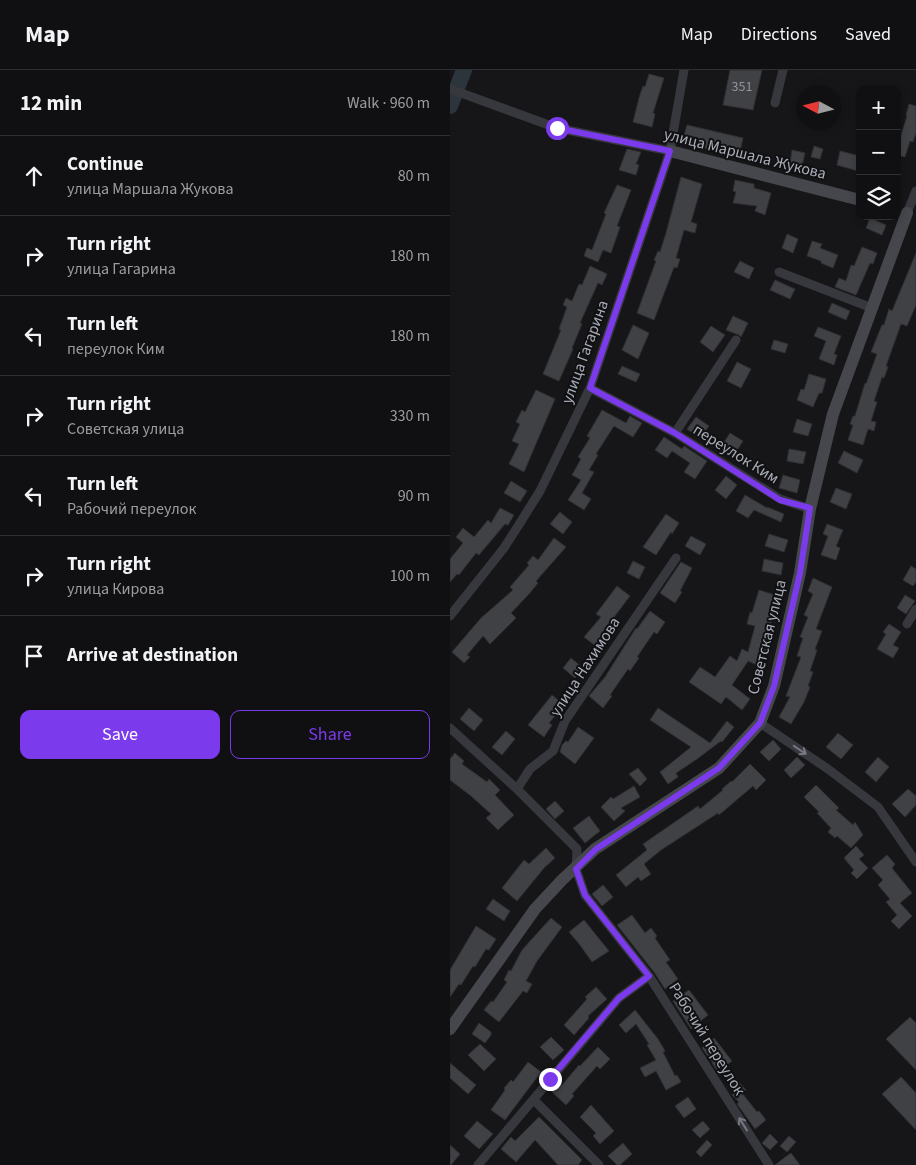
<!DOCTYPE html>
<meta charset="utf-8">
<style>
:root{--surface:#101012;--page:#19191b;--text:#f1f3f6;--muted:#9c9d9f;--line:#303032;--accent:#7c3aed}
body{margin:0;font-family:"Source Sans 3",sans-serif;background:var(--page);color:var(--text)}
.controls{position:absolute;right:15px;top:15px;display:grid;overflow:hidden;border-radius:10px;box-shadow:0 2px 8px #0003}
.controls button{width:45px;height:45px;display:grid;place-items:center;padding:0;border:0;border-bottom:1px solid var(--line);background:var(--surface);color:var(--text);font:25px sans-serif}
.compass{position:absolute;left:346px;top:15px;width:45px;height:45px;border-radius:50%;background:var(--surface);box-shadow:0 2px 8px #0003;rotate:277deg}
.stop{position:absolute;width:15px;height:15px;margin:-11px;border:4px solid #7c3aed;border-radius:50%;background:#fff}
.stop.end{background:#7c3aed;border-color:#fff;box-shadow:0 1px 5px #0008}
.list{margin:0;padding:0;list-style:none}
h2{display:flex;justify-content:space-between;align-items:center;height:65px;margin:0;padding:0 20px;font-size:21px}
h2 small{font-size:16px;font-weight:400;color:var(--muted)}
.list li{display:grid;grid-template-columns:32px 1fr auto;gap:15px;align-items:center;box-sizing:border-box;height:80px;padding:0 20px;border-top:1px solid var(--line)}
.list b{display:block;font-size:19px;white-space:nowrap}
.list p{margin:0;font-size:16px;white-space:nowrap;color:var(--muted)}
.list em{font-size:16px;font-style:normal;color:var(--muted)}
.actions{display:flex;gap:10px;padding:15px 20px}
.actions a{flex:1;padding:11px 0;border:1px solid var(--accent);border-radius:10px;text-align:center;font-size:18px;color:var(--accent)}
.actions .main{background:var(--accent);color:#fff}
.icon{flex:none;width:28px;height:28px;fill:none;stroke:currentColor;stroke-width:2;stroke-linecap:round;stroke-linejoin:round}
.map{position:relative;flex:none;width:466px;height:1095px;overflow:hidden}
header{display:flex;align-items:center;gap:30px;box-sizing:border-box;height:70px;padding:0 25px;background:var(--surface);border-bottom:1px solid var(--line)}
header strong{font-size:24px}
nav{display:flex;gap:28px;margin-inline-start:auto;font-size:18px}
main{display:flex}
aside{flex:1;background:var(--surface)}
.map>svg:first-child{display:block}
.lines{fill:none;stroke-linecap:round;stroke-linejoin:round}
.river{stroke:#2c353c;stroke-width:16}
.building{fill:#404145;stroke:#303034}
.street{stroke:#37383d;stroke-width:9}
.secondary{stroke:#45474d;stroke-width:12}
.oneway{stroke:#757881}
.route{stroke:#7c3aed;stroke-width:6}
.labels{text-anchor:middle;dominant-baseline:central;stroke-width:4;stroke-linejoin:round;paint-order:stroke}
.number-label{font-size:14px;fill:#8e929b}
.street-label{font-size:16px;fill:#a8adb8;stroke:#111113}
</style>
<header>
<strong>Map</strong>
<nav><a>Map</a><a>Directions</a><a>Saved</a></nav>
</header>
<main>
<aside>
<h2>12 min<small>Walk · 960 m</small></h2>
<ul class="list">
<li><svg class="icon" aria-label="ahead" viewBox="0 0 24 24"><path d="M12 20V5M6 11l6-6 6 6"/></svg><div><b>Continue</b><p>улица Маршала Жукова</p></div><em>80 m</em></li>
<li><svg class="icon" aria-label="right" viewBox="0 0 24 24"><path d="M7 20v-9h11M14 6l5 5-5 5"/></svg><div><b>Turn right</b><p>улица Гагарина</p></div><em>180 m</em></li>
<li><svg class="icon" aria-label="left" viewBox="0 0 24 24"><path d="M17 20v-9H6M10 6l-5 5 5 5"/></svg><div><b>Turn left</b><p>переулок Ким</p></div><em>180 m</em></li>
<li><svg class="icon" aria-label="right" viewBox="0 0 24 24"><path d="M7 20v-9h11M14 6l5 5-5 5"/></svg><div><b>Turn right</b><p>Советская улица</p></div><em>330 m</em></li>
<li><svg class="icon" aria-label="left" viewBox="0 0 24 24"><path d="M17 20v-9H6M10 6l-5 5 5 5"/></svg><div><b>Turn left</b><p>Рабочий переулок</p></div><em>90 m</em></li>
<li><svg class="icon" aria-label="right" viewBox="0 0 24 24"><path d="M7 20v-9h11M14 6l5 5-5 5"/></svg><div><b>Turn right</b><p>улица Кирова</p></div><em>100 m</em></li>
<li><svg class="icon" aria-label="arrive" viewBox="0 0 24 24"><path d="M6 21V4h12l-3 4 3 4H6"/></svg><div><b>Arrive at destination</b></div></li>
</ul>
<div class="actions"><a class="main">Save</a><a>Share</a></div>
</aside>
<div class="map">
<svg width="466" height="1095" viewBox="0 0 466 1095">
<rect width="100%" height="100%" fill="#161618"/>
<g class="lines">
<polyline class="river" points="0,36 14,0"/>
</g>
<g class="building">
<polygon points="280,0 312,0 303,40 273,35"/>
<polygon points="199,4 214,8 203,43 205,44 202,57 183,52 189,28 193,16 195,17"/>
<polygon points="459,34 466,36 466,63 463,72 460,71 455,87 447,85 447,78 457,46 456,45"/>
<polygon points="237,55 293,68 289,86 232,73"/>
<polygon points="364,76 373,79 370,89 361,87"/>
<polygon points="177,79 191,82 186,94 189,95 186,105 169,100"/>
<polygon points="342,80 355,83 352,96 340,94"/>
<polygon points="390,81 410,86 408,101 387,95"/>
<polygon points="231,107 252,114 241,152 247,154 245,163 234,160 226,188 230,189 227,198 224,197 204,250 187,243 206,191 204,190 208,181 210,182 216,163"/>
<polygon points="285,110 304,114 304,118 321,123 315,145 305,141 307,136 283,133 286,122 283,121"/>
<polygon points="167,115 181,120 167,156 170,157 161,183 153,180 148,192 134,186 137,178 142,180 156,144 154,143"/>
<polygon points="420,148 436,155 432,165 416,158"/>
<polygon points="337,164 348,169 343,183 332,178"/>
<polygon points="362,171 372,174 370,178 388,185 383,198 371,193 371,191 357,186"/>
<polygon points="412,177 427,183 423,194 420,193 406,225 385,217 389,208 396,211 401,195 404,196"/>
<polygon points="466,183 466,235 457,256 451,254 436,296 438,297 434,308 432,307 424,331 427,332 421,351 426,352 424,361 418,359 413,375 398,370 403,355 400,354 403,346 405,346 415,313 416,314 427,284 421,282 432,255 434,255 439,239 442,241"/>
<polygon points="290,191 304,198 299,209 284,202"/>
<polygon points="140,196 157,204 152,215 148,213 130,253 132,254 122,278 123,279 109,311 93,304 111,260 109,259 117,237 113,235 116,228 122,231 129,214 132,215"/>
<polygon points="325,210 345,219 340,229 320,220"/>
<polygon points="382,233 400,241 396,250 378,242"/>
<polygon points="283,246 298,253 291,267 289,265 276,260"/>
<polygon points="183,255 199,263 188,289 172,280"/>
<polygon points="261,256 275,265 263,282 250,272"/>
<polygon points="368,257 391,266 384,284 387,285 384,295 369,289 376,271 364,266"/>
<polygon points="324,270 338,274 335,283 321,279"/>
<polygon points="287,292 301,299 291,318 277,311"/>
<polygon points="172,296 190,304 186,312 168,304"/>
<polygon points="359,304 376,309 372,323 369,323 363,337 347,330 351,319 354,320"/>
<polygon points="86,320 105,329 74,402 59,394 69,374 62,371 70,354 66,352 72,340 75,342"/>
<polygon points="152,340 176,353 180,346 192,353 183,367 164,356 146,384 148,385 139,400 144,402 132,423 141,429 134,440 118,430 131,410 122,405 131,389 128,387 140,368 137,366"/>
<polygon points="246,347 259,356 250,368 237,359"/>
<polygon points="347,349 362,354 358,366 343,362"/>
<polygon points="280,363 293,371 284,385 271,377"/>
<polygon points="214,367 232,379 234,376 257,391 245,409 234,402 240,393 222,381 217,388 205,380"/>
<polygon points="339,379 356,382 353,394 337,391"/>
<polygon points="394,381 413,390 407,403 388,393"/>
<polygon points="333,405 350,410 347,423 329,418"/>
<polygon points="276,406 287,415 276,429 265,420"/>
<polygon points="61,411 77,421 70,432 54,423"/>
<polygon points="386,418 402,424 396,439 380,432"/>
<polygon points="295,425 317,438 317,437 334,444 331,452 304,440 298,448 286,441"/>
<polygon points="50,438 64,445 58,455 55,454 29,485 26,483 9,505 7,504 0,512 0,489 13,473 6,467 13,458 24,467 38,450 41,453"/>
<polygon points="110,442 122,452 113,464 100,454"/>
<polygon points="216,444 229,453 222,464 221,462 206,485 193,477"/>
<polygon points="377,454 393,460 386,476 390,478 386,490 371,485 378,466 373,464"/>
<polygon points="319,464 338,470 334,482 315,476"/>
<polygon points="241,466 256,474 250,485 235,476"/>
<polygon points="104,468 116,477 86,511 88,513 79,524 61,543 66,548 40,574 33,566 17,585 20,587 14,593 2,582 31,548 63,520 60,517 79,495 77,493 83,486 88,490"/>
<polygon points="314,489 333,493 331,505 312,501"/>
<polygon points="183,491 195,497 189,509 177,503"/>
<polygon points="231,492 242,498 230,521 232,522 225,533 210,523"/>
<polygon points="461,496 466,499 466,512 463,516 453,510"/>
<polygon points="363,508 382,517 366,559 372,561 365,579 367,580 360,601 363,602 358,616 360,617 354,632 341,654 329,647 340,627 336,626 351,587 347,586 353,568 350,567 358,547 354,545 363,524 358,521"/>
<polygon points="167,516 180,526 151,564 155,567 147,577 134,567 151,547 146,544"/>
<polygon points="309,520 328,526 317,568 319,568 315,582 309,596 298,591 282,615 300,629 292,640 276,627 271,634 239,612 250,597 265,607 280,586 287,591 292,579 298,582 305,556 297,554 300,542 302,543"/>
<polygon points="455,525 465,531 456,544 447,538"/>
<polygon points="200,541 215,552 207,564 204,562 187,587 189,588 180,601 178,599 160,625 162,626 153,638 139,626 155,607 186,558 187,559"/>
<polygon points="439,554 451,562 443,575 449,578 443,588 427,579 436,564 433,562"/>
<polygon points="121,588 133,598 125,608 113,598"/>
<polygon points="102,625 114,635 99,653 102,655 94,667 78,655"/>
<polygon points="19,638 33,650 24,661 10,649"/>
<polygon points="208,638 260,673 277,651 284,657 272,672 271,671 247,689 226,703 228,707 218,714 210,702 241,677 200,650"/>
<polygon points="128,657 144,668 125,694 110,682 112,675 116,671 118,672"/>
<polygon points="56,661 65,669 52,685 42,677"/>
<polygon points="388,663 403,675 391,689 376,677"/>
<polygon points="323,670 331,679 319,691 310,682"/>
<polygon points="5,683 14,691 12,694 37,712 39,709 50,720 45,725 64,745 48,760 36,748 41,744 21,726 0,710 0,689"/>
<polygon points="347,687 355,695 341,708 334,700"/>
<polygon points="428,687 439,697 426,712 415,702"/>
<polygon points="300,694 316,710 306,720 303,716 269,745 268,743 211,780 194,794 201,804 191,811 188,807 176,817 166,805 197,780 193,774 248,736 250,739 273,720 272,719 281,711 282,712"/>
<polygon points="188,698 197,709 190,716 179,704"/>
<polygon points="366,715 389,738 386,740 403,755 405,752 413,765 401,778 387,766 385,768 378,762 381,758 367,743 369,742 354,727"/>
<polygon points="184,716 190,727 171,738 175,741 164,751 151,737 161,727 163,729"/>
<polygon points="458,719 466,726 466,735 455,747 442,734"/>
<polygon points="105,731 114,741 105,749 96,739"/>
<polygon points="139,746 150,761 135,773 123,758"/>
<polygon points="406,776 414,785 409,789 418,798 407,809 401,803 404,800 394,788"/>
<polygon points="96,778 105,788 94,798 67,831 52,818 74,790 79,794"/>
<polygon points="437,785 445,794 442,798 462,823 450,833 462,846 449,859 441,851 447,845 436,832 440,829 428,815 433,810 422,798"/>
<polygon points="153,815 163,827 152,836 142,824"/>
<polygon points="43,829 60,841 54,851 36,839"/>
<polygon points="182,845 195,863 201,858 207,866 205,868 220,890 216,892 228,909 215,919 204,902 167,855"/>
<polygon points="101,848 112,857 87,891 76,911 82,914 77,923 73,921 49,952 34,940 41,931 43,932 57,912 54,910 59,900 61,901 72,880"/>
<polygon points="134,850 159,881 142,892 130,875 119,862"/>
<polygon points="26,856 46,869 39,880 36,879 25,897 23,896 11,915 9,914 0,927 0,900"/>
<polygon points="146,917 157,929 138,946 139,948 124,965 114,955 137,929 135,927"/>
<polygon points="239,920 258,945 241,959 223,931"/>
<polygon points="185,940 208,969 215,981 213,982 225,1006 227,1005 231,1012 216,1020 206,1001 195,1007 190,998 206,990 197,975 199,974 186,954 176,963 169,955"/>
<polygon points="460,947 466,953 466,1000 436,969"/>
<polygon points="29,953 41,962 41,965 35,973 22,964"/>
<polygon points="101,967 114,980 103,990 90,977"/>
<polygon points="264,968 282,991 268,1002 262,993 263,993 252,978"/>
<polygon points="30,974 46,989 34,1001 18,985"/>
<polygon points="148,977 160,989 150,999 147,996 122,1024 124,1026 116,1035 101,1021 109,1013 112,1015 129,995 130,996"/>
<polygon points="78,992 91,1002 55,1050 41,1040 55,1020 54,1018 61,1010 63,1012"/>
<polygon points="0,993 26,1015 18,1024 0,1008"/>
<polygon points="451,1007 466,1023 466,1060 432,1024"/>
<polygon points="287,1010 296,1020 292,1023 307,1042 309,1041 316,1050 305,1059 287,1034 289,1032 282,1025 286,1020 282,1015"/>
<polygon points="238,1027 246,1039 234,1048 225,1036"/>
<polygon points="141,1035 164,1061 150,1074 143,1066 146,1063 130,1047"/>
<polygon points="89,1047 132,1090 128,1095 108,1095 85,1070 66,1092 51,1079 61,1067 65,1071"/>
<polygon points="27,1051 43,1064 29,1079 14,1066"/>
<polygon points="253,1051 260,1059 250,1068 242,1060"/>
<polygon points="320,1064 328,1072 320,1080 312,1073"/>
<polygon points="339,1066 346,1072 337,1082 330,1076"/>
<polygon points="257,1070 262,1075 251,1087 246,1082"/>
<polygon points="173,1073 182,1084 170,1095 167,1095 158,1086"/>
<polygon points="0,1075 10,1084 1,1095 0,1095"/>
<polygon points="341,1083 350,1095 325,1095 334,1088"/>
</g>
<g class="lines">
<g class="street">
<polyline points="0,19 107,58 220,81"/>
<polyline points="325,33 333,0"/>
<polyline points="457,143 466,121"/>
<polyline points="329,202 422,238"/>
<polyline points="140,318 225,363 330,429 360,439"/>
<polyline points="225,363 286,270"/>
<polyline points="0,546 54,478 70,453 90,421 140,318 220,81 234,0"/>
<polyline points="457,554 466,539"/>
<polyline points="310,653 378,699 428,737 466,792"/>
<polyline points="0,658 67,719 127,779 126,799 135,825 199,906 319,1095"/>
<polyline points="67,719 80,699 103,681 115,651 226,488"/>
<polyline points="84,1030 149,1095"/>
<polyline points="28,1095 169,928 199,906"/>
</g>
<g class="secondary">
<polyline points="220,81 410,130"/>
<polyline points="0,959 85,839 112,810 145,779 269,698 310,653 324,616 350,503 360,439 383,344 457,143"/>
</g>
</g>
<defs><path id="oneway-shaft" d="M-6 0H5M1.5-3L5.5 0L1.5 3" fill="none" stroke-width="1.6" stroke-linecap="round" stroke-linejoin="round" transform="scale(1.25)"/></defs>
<g class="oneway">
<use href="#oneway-shaft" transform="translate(350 680) rotate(34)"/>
<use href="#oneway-shaft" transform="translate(293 1054) rotate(-122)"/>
</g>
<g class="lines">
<polyline class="route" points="100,1009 169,928 199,906 135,825 126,799 146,779 269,698 310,653 324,616 350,503 360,438 330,430 225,363 140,318 220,81 107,58"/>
</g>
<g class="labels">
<g class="number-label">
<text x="292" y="17">351</text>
</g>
<g class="street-label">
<text transform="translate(295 84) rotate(14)">улица Маршала Жукова</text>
<text transform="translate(135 282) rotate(-70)">улица Гагарина</text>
<text transform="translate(286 384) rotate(32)">переулок Ким</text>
<text transform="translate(317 567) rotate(-76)">Советская улица</text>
<text transform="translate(135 597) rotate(-57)">улица Нахимова</text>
<text transform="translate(257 969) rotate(58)">Рабочий переулок</text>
</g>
</g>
</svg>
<div class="controls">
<button>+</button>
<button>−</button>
<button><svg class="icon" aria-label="layers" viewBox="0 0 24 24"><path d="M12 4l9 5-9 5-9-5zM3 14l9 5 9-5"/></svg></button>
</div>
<svg class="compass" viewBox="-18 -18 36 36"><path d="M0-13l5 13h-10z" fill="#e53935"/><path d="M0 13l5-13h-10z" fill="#9c9d9f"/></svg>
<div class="stop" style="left:107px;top:58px"></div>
<div class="stop end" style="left:100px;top:1009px"></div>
</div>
</main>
